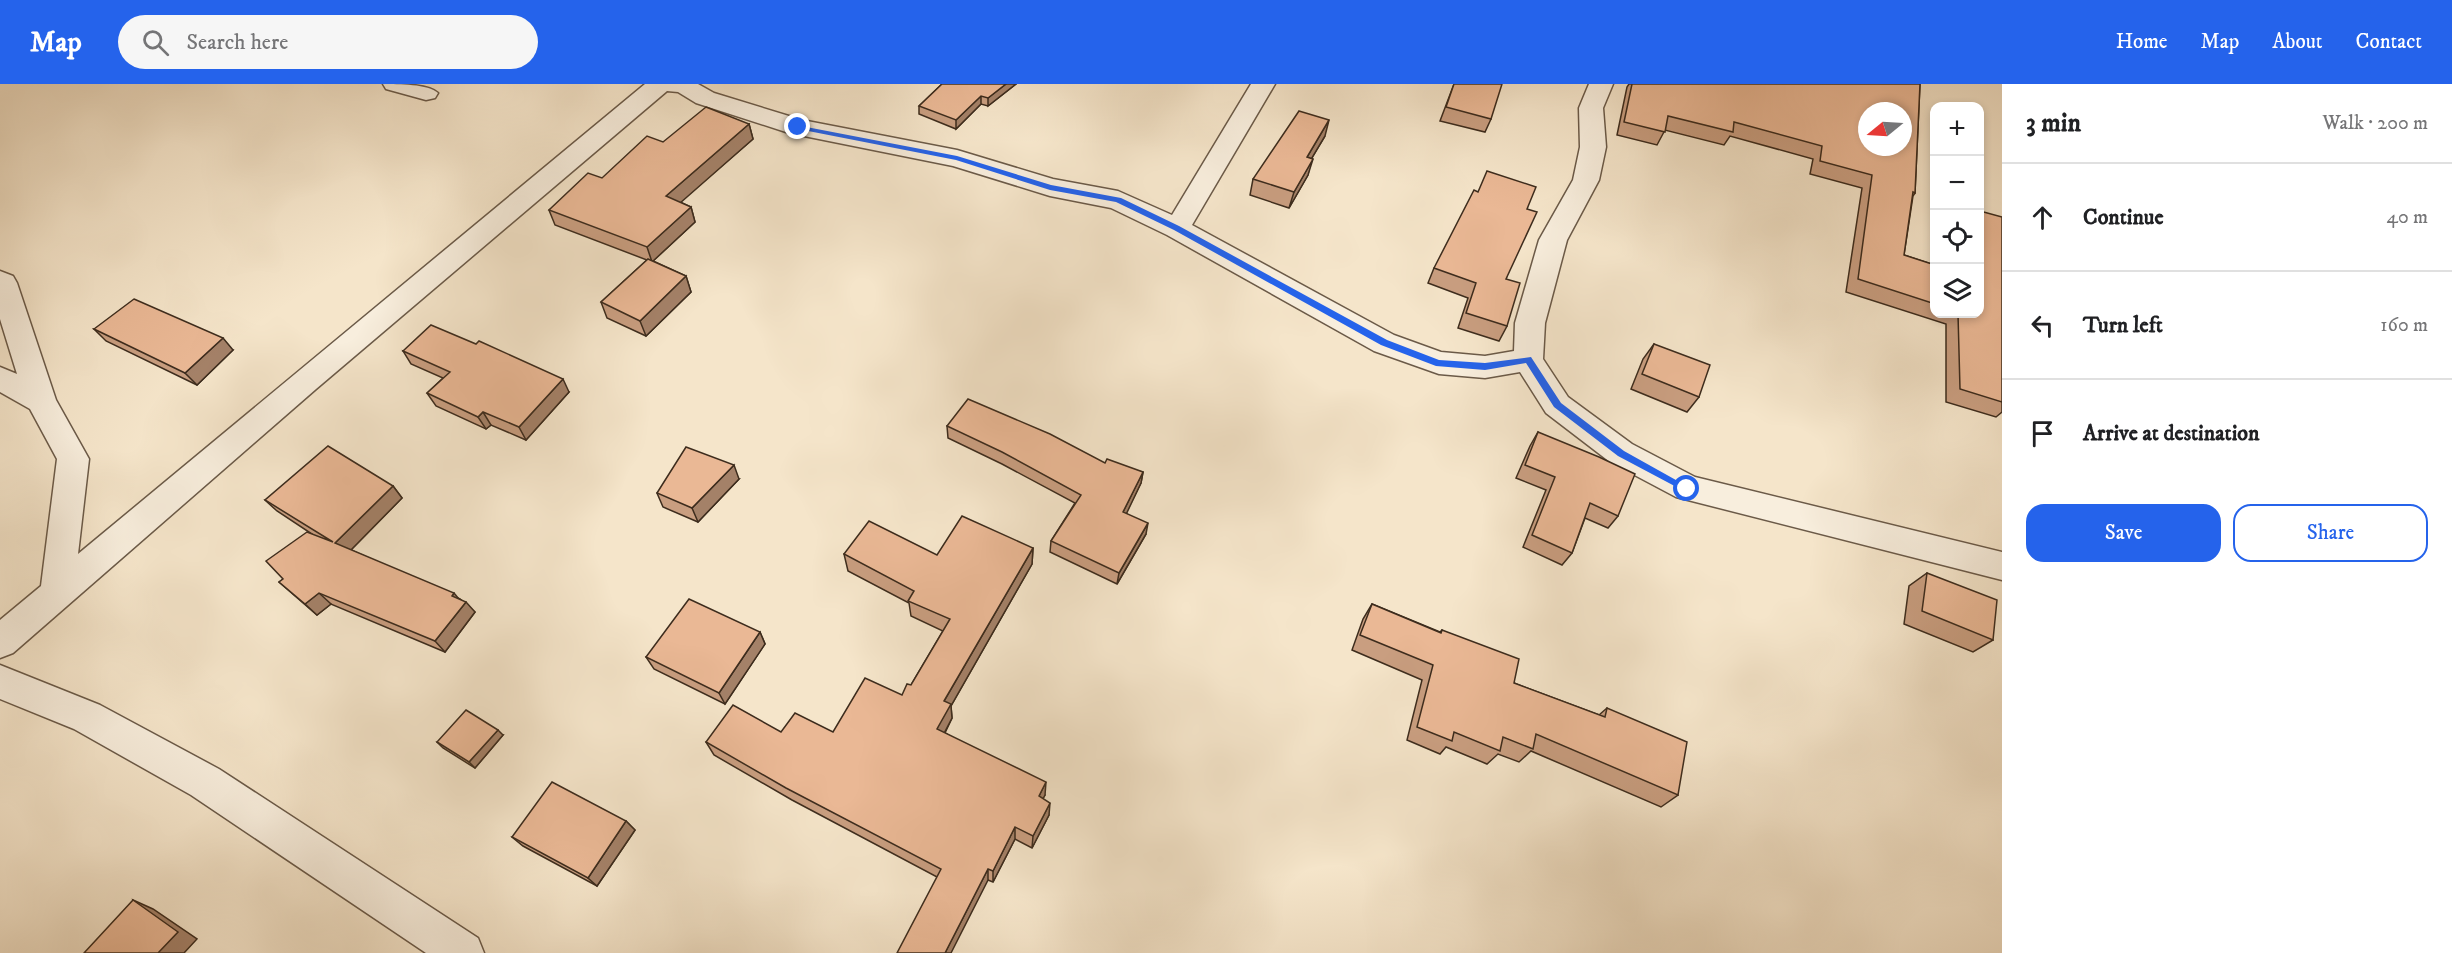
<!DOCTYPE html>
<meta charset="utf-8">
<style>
:root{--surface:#fff;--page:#f6f6f6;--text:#202124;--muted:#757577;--line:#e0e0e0;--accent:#2563eb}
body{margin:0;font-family:"IM FELL DW Pica",serif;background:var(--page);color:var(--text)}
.controls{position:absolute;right:18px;top:18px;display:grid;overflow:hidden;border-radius:12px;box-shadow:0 3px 9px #0003}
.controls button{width:54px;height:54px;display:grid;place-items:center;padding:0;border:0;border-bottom:2px solid var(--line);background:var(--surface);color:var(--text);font:30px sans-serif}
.compass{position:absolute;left:1858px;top:18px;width:54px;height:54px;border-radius:50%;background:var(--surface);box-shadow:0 3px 9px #0003;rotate:252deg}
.stop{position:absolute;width:18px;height:18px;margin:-14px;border:4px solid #2563eb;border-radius:50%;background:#fff}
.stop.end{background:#2563eb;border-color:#fff;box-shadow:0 2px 6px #0008}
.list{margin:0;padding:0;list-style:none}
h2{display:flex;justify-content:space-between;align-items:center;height:78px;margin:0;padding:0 24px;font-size:26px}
h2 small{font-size:20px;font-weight:400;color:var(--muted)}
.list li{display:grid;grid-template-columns:39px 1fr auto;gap:18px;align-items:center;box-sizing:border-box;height:108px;padding:0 24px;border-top:2px solid var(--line)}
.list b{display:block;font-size:22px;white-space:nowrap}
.list em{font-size:20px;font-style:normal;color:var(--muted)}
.actions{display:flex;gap:12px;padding:18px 24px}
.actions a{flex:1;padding:14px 0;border:2px solid var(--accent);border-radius:18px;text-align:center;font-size:21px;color:var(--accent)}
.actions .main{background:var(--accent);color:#fff}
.icon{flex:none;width:33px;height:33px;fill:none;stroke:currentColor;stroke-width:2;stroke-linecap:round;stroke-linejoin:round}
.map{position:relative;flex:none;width:2002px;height:869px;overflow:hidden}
header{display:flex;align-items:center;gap:36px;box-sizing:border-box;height:84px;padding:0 30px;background:var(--accent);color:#fff}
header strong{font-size:28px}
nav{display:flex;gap:33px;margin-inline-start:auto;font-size:21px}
.search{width:420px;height:54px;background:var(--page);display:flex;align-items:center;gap:15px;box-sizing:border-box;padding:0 21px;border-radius:33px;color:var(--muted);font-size:22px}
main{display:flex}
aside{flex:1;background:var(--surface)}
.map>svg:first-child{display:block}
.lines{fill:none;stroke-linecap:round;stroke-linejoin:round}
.minor-casing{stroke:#6b5a48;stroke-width:3}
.minor{fill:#f8eedd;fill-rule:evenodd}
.wall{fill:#c99e80;stroke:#3d2c1d;stroke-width:1.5}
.shaded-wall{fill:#a48168;stroke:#3d2c1d;stroke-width:1.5}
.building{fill:#eab895;stroke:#3d2c1d;stroke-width:1.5;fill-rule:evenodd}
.route{fill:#2563eb}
</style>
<header>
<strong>Map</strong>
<div class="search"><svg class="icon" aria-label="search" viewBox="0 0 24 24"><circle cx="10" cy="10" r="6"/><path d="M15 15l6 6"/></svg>Search here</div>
<nav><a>Home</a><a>Map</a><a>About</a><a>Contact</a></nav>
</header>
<main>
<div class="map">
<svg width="2002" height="869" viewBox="0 0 2002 869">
<rect width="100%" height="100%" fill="#f5e5ca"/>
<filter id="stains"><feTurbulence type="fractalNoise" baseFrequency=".00333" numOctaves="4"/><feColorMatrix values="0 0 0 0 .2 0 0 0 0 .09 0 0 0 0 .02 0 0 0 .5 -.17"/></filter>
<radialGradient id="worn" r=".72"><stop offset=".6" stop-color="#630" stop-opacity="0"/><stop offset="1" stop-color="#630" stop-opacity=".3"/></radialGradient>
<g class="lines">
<defs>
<g id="minor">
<path d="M383,0C399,0 428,0 438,9L435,14L426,16L386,5Z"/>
<polygon points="645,0 698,0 714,9 802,36 957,66 1053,95 1118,107 1172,131 1251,0 1275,0 1192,141 1394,251 1441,268 1485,272 1514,267 1515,239 1539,156 1573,96 1580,63 1579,24 1589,0 1613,0 1603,24 1606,63 1599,96 1567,156 1545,239 1543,275 1568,313 1632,360 1695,393 2002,468 2002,496 1676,413 1610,378 1546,329 1520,288 1485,294 1439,290 1374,267 1167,151 1111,124 1050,112 953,82 789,49 696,19 678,8 667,7 316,305 13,569 0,574 0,536 41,502 57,375 30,325 0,308 0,283 17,290 0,235 0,187 13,192 17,199 56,316 89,375 78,470"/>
<polygon points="0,581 100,621 219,685 478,854 484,869 426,869 191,711 74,645 0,615"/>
</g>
</defs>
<use href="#minor" class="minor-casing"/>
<use href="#minor" class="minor"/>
</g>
<g class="wall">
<polygon points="942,0 1016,0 988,22 981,20 956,45 919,30 919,22"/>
<polygon points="1454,0 1491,35 1485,48 1440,37"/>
<polygon points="1629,0 1920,0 1915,109 1913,112 1904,171 1935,181 1935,230 1980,230 2002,133 2002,328 1996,333 1946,318 1946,240 1846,208 1862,104 1810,90 1813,75 1730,52 1724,61 1665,46 1657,61 1617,51 1627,3"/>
<polygon points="749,40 753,55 680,118 691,123 695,138 653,177 686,192 691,208 646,252 607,234 601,218 647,176 555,141 549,126 663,58"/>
<polygon points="1325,52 1311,75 1308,91 1289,124 1250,111 1253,95"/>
<polygon points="1527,125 1506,195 1507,242 1499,257 1458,244 1468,214 1428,199 1434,184"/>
<polygon points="94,245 233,266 197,301 106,257"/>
<polygon points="1654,260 1699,313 1687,328 1631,305 1643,275"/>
<polygon points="403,267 569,308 526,356 491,341 486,345 436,322 427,309 443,294 411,280"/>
<polygon points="947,342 1143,388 1141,399 1126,429 1146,450 1117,500 1050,468 1051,457 1075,419 1002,380 948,354"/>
<polygon points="1538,348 1618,432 1608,444 1585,434 1572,469 1562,481 1523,463 1546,406 1516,394 1530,362"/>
<polygon points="739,395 698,438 663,423 657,409"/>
<polygon points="393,402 402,414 351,466 460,515 475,528 445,568 331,520 317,531 279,498 283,495 312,450 277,427 265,416"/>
<polygon points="1033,464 1032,480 951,622 952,634 945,649 1045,711 1043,714 1049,731 1032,764 1015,755 993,798 988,796 937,793 792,716 714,671 706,658 781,648 833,648 902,611 911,601 943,547 911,532 909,519 848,487 844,470 937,471"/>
<polygon points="1927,489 1993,556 1973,568 1904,540 1909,502"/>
<polygon points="1372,520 1440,548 1442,546 1514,599 1599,631 1607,624 1678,711 1661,723 1531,667 1519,678 1498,670 1487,680 1446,663 1440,670 1407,656 1422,596 1352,566 1363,535"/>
<polygon points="760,548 765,560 725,620 654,585 646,573"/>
<polygon points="503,651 475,684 443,664 437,658"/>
<polygon points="626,737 635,746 597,802 523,762 512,753"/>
</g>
<g class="shaded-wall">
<polygon points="1006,0 1016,0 988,22 988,14"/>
<polygon points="981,12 981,20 956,45 956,36"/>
<polygon points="1329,36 1325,52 1303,89 1307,73"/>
<polygon points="749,40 753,55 671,127 666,112"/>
<polygon points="1313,75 1308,91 1289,124 1294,108"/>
<polygon points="691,123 695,138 652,178 647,163"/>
<polygon points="686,192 691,208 646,252 640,237"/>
<polygon points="223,254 233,266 197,301 185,289"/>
<polygon points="563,295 569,308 526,356 519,343"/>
<polygon points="483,328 491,341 486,345 478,333"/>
<polygon points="734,381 739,395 698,438 692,424"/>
<polygon points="1143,388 1141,399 1122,439 1123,428"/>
<polygon points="393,402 402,414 346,471 335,459"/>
<polygon points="1148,439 1146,450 1117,500 1119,489"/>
<polygon points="1033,464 1032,480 951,622 952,634 939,659 937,645 944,617"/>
<polygon points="319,509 331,520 317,531 305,520"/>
<polygon points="454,509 463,520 452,512"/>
<polygon points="466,518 475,528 445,568 435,557"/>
<polygon points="760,548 765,560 725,620 719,609"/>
<polygon points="498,646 503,651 475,684 469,678"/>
<polygon points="1046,698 1045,711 1038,724 1039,712"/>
<polygon points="1050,719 1049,731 1032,764 1033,752"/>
<polygon points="626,737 635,746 597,802 588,794"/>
<polygon points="1015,743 1015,755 993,798 993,787"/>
<polygon points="988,785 988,796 951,869 945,869"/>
<polygon points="133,816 153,825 197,855 184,869 158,869"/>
</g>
<g class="building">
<polygon points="942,0 1006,0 988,14 981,12 956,36 919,22"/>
<polygon points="1454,0 1502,0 1491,35 1446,23"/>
<path d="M1632,0H1920L1915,109L1913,108L1904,171L1935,181V220L1858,195L1872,91L1820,77L1822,62L1734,38L1733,48L1668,32L1665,48L1624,38ZM1867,27H1903V63H1867Z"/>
<polygon points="706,23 749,40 666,112 691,123 647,163 549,126 588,89 602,94 647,52 663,58"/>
<polygon points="1299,27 1329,36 1307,73 1313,75 1294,108 1253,95"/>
<polygon points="1487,87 1536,103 1527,125 1537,128 1506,195 1520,199 1507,242 1466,229 1476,199 1434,184 1474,106 1478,108"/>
<polygon points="1980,127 2002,133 2002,318 1960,305 1958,230 1980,230"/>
<polygon points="648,175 686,192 640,237 601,218"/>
<polygon points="134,215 223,254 185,289 94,245"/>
<polygon points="431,241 476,260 479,257 563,295 519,343 483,328 478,333 427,309 450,288 403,267"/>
<polygon points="1654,260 1710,281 1699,313 1642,290"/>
<polygon points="968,315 1050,350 1105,379 1107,375 1143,388 1123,428 1148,439 1119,489 1051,457 1081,411 1002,368 947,342"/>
<polygon points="1538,348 1599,373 1635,390 1618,432 1590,419 1572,469 1532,451 1555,393 1525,381"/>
<polygon points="328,362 393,402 335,459 454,509 452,512 466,518 435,557 319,509 305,520 279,498 283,495 266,477 307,448 333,458 265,416"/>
<polygon points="686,363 734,381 692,424 657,409"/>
<polygon points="962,432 1033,464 944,617 951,620 937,645 1046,698 1039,712 1050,719 1033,752 1015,743 993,787 988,785 945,869 897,869 941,785 786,704 706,658 733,621 781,648 795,629 833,648 865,594 902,611 907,600 911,601 950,535 908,517 914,507 844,470 869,437 937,471"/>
<polygon points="1927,489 1997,516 1993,556 1922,527"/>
<polygon points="689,515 760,548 719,609 646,573"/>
<polygon points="1372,520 1441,549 1442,546 1519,575 1514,599 1605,633 1607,624 1687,658 1678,711 1536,650 1533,665 1503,653 1500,667 1454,648 1452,657 1417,643 1433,581 1360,551"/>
<polygon points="466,626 498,646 469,678 437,658"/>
<polygon points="552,698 626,737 588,794 512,753"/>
<polygon points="133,816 178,848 158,869 84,869"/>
</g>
<polygon class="route" points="796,41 957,72 1051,101 1121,114 1179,142 1387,256 1439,276 1485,279 1531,273 1561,319 1624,367 1692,405 1687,408 1684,407 1618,372 1554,323 1526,279 1485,286 1436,282 1381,261 1174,146 1116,118 1050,106 956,76 798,45 796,45"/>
<rect width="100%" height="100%" filter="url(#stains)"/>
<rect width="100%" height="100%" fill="url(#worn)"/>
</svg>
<div class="controls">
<button>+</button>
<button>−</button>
<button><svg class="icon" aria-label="locate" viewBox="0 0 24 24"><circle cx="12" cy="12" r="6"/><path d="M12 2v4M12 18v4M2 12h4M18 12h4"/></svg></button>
<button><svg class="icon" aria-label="layers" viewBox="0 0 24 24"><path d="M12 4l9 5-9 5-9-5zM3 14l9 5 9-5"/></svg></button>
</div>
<svg class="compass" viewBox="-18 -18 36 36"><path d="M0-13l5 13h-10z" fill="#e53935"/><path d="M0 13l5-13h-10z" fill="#757577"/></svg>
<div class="stop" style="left:1687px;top:405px"></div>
<div class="stop end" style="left:798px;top:43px"></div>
</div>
<aside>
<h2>3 min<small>Walk · 200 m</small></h2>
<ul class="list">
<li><svg class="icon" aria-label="ahead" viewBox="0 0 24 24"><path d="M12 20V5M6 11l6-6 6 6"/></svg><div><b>Continue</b></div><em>40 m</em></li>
<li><svg class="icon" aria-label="left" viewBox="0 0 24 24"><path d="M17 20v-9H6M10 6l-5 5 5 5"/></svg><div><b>Turn left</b></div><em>160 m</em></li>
<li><svg class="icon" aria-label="arrive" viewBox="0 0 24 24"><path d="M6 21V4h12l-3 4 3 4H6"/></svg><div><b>Arrive at destination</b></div></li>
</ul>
<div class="actions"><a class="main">Save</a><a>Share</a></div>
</aside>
</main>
